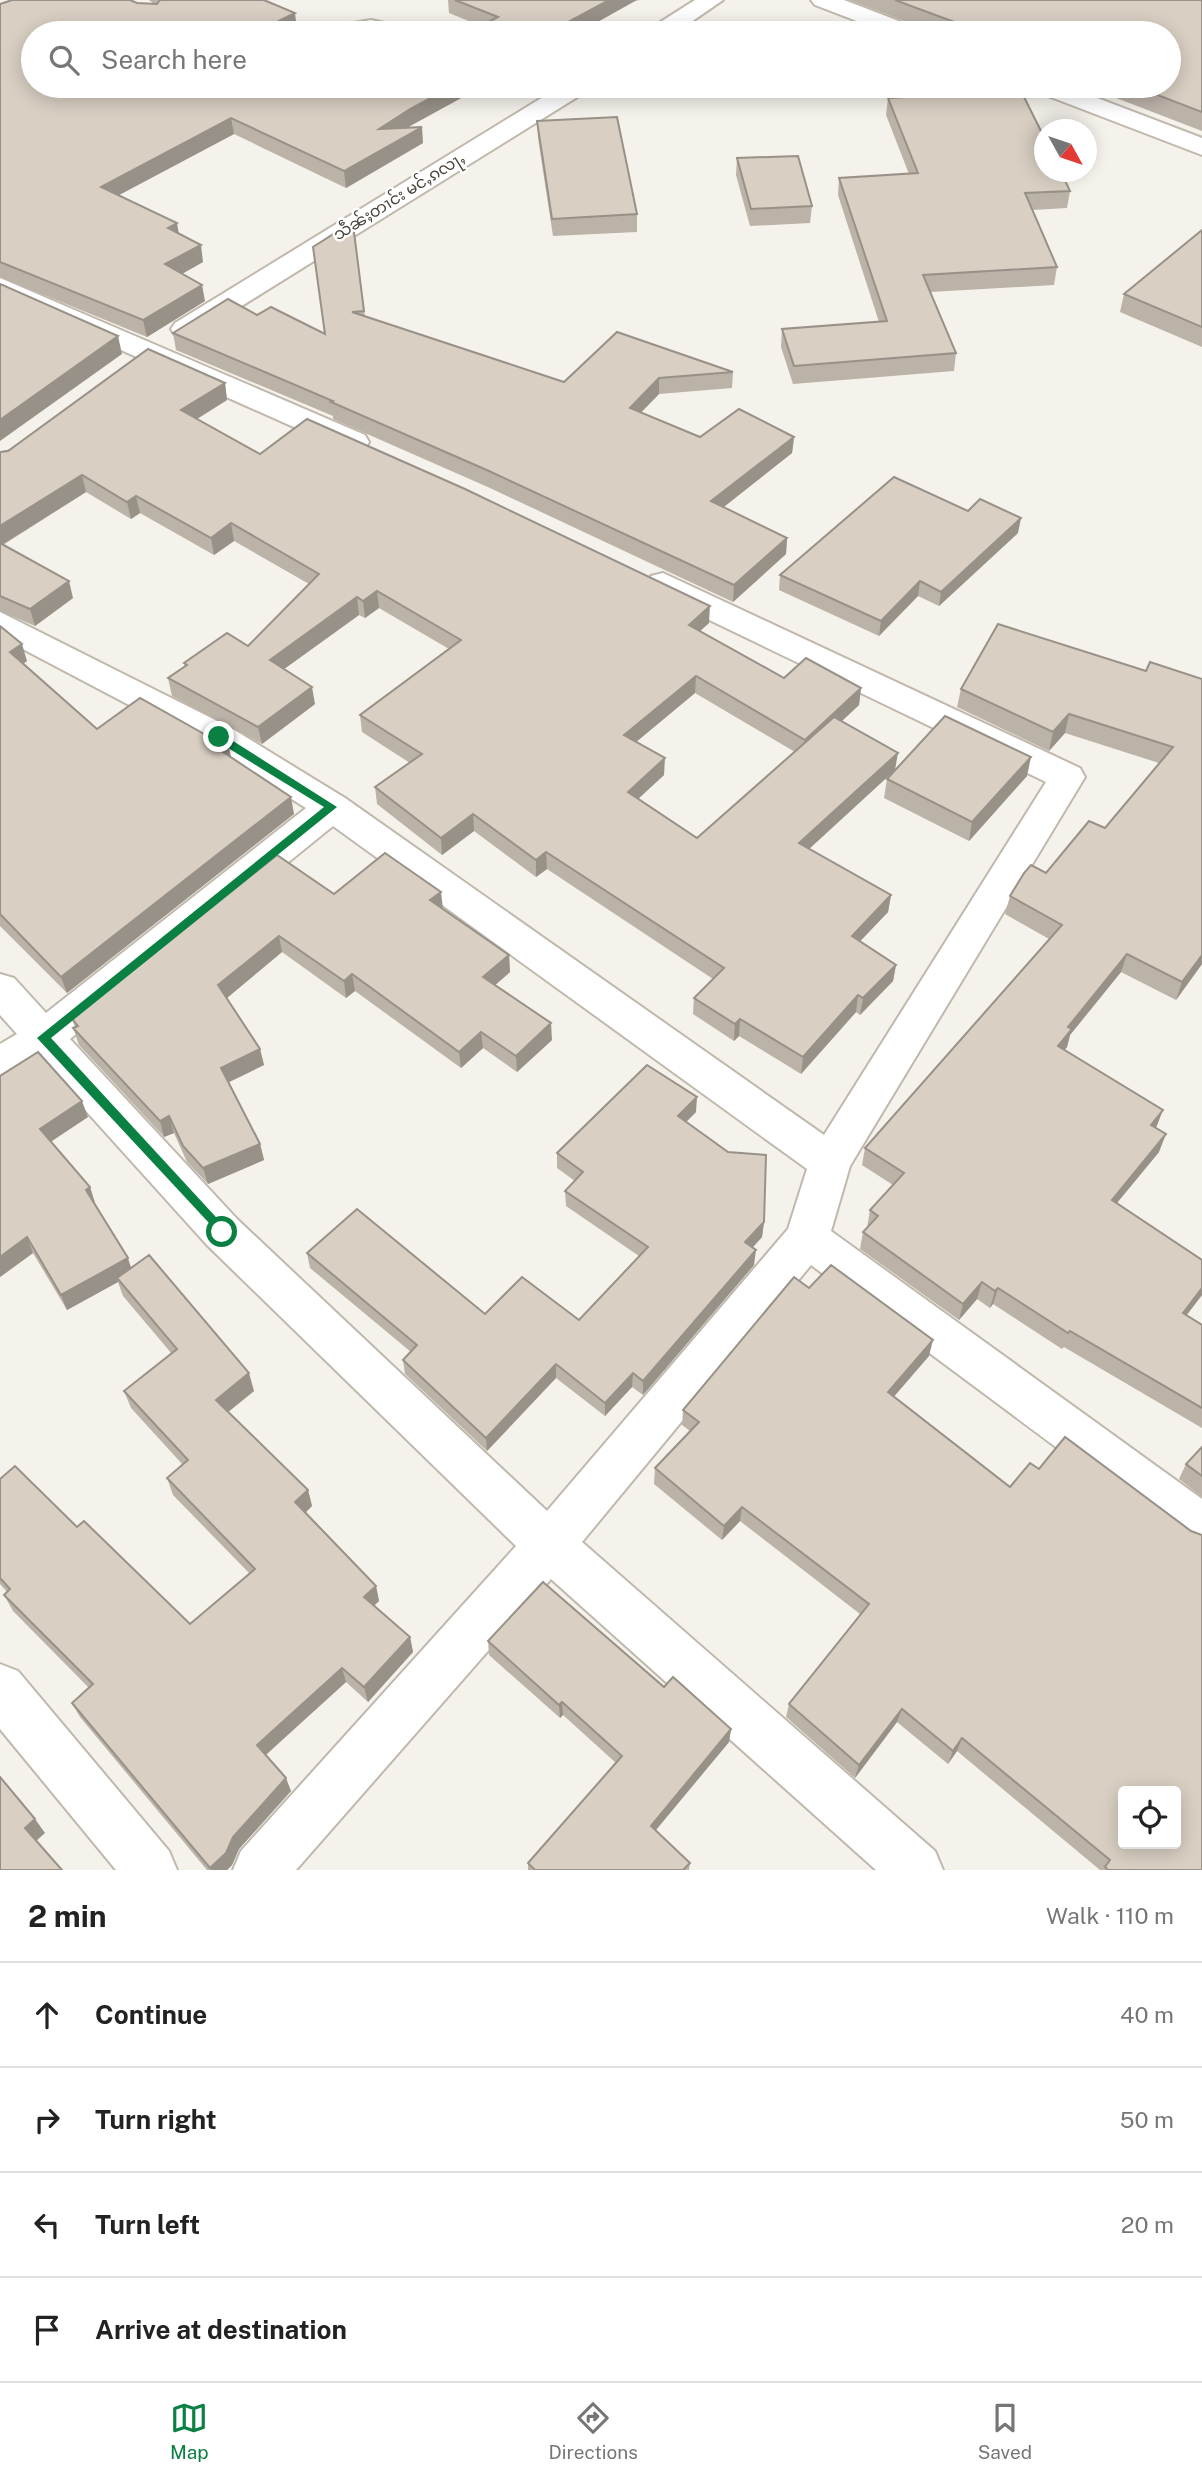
<!DOCTYPE html>
<meta charset="utf-8">
<style>
:root{--surface:#fff;--page:#f2f2f2;--text:#222;--muted:#767676;--line:#e0e0e0;--accent:#0b8043}
body{margin:0;font-family:"Public Sans","Noto Sans Myanmar",sans-serif;background:var(--page);color:var(--text)}
.controls{position:absolute;right:21px;bottom:21px;display:grid;overflow:hidden;border-radius:7px;box-shadow:0 4px 18px #0003}
.controls button{width:63px;height:63px;display:grid;place-items:center;padding:0;border:0;border-bottom:2px solid var(--line);background:var(--surface);color:var(--text);font:35px sans-serif}
.compass{position:absolute;left:1034px;top:119px;width:63px;height:63px;border-radius:50%;background:var(--surface);box-shadow:0 4px 18px #0003;rotate:130deg}
.stop{position:absolute;width:21px;height:21px;margin:-16px;border:5px solid #0b8043;border-radius:50%;background:#fff}
.stop.end{background:#0b8043;border-color:#fff;box-shadow:0 2px 7px #0008}
.list{margin:0;padding:0;list-style:none}
h2{display:flex;justify-content:space-between;align-items:center;height:91px;margin:0;padding:0 28px;font-size:30px}
h2 small{font-size:23px;font-weight:400;color:var(--muted)}
.list li{display:grid;grid-template-columns:46px 1fr auto;gap:21px;align-items:center;box-sizing:border-box;height:105px;padding:0 28px;border-top:2px solid var(--line)}
.list b{display:block;font-size:26px;white-space:nowrap}
.list em{font-size:23px;font-style:normal;color:var(--muted)}
.icon{flex:none;width:38px;height:38px;fill:none;stroke:currentColor;stroke-width:2;stroke-linecap:round;stroke-linejoin:round}
.map{position:relative;flex:none;width:1202px;height:1870px;overflow:hidden}
.search{position:absolute;background:var(--surface);box-shadow:0 4px 18px #0003;left:21px;right:21px;top:21px;height:77px;display:flex;align-items:center;gap:18px;box-sizing:border-box;padding:0 24px;border-radius:38px;color:var(--muted);font-size:26px}
.sheet{height:511px;background:var(--surface)}
nav{display:flex;justify-content:space-around;align-items:center;box-sizing:border-box;height:98px;border-top:2px solid var(--line);background:var(--surface);font-size:19px;color:var(--muted)}
nav a{display:grid;justify-items:center;gap:4px}
nav .on{color:var(--accent)}
.map>svg:first-child{display:block}
.lines{fill:none;stroke-linecap:round;stroke-linejoin:round}
.minor-casing{stroke:#c0b8ad;stroke-width:4}
.minor{fill:#fff;fill-rule:evenodd}
.wall{fill:#bbb2a8;fill-rule:evenodd}
.shaded-wall{fill:#989188}
.building{fill:#d9cfc3;stroke:#989188;stroke-width:2;fill-rule:evenodd}
.route{fill:#0b8043}
.labels{text-anchor:middle;dominant-baseline:central;stroke-width:5;stroke-linejoin:round;paint-order:stroke}
.far-street-label{font-size:16px;fill:#494239;stroke:#fff}
</style>
<div class="map">
<svg width="1202" height="1870" viewBox="0 0 1202 1870">
<rect width="100%" height="100%" fill="#f5f1eb"/>
<g class="lines">
<defs>
<g id="minor">
<polygon points="695,0 723,0 675,33 647,33 651,28"/>
<polygon points="811,0 844,0 917,28 921,33 888,33 815,5"/>
<polygon points="371,20 408,28 412,33 320,33 324,28"/>
<polygon points="561,86 590,86 587,91 195,335 185,338 175,335 171,329 175,323"/>
<polygon points="1032,86 1066,86 1202,138 1202,155 1035,91"/>
<polygon points="0,278 365,435 369,442 365,449 354,451 343,449 0,296"/>
<path d="M663,573L1080,768L1085,777L850,1166L831,1231L1202,1499V1550L1185,1543L811,1265L582,1542L935,1851L943,1870H876L551,1579L296,1870H233L241,1851L516,1546L207,1245L40,1060L0,1080V1044L17,1034L0,1015V974L14,978L46,1013L306,808L207,746L0,637V612L231,728L345,798L824,1135L1046,782L651,592L647,584L651,576ZM333,826L807,1169L788,1229L547,1511L237,1219L70,1039Z"/>
<polygon points="0,1664 18,1671 169,1851 177,1870 116,1870 0,1729"/>
</g>
</defs>
<use href="#minor" class="minor-casing"/>
<use href="#minor" class="minor"/>
</g>
<g class="wall">
<polygon points="149,0 264,0 297,29 289,33 33,33 33,86 483,86 408,127 423,143 346,188 234,134 119,195 179,234 203,262 182,274 205,301 147,337 0,277 0,4 154,4"/>
<polygon points="448,0 640,0 481,26 449,13"/>
<polygon points="849,0 1202,0 1202,131 1085,86 1169,86 1169,33 936,33"/>
<polygon points="888,98 1070,191 1067,208 1032,210 1057,267 1054,285 930,292 956,353 954,371 793,384 781,347 782,329 879,322 838,195 839,178 909,174 886,115"/>
<polygon points="537,121 637,214 637,232 553,236 538,138"/>
<polygon points="737,158 812,206 810,223 750,226 736,175"/>
<polygon points="1202,230 1202,347 1120,312 1124,294"/>
<polygon points="354,232 365,316 564,382 733,372 732,388 659,394 641,412 700,437 794,437 792,453 723,507 787,538 786,554 733,602 490,488 333,419 333,416 176,350 173,333 257,315 324,334"/>
<path d="M225,383L227,400L197,419L260,454L709,623L700,631L784,678L861,688L859,705L841,722L895,770L809,849L891,895L888,912L860,941L896,965L893,981L860,1015L856,1012L801,1074L739,1036L734,1041L693,1014L694,998L713,979L547,869L536,877L474,831L442,855L377,804L375,787L410,763L362,732L360,715L449,649L379,608L365,618L359,615L284,669L315,704L262,744L172,696L168,678L185,667L184,663L248,646L309,584L234,541L214,555L140,513L131,519L86,492L3,545L73,598L35,626L0,611V452ZM695,693L795,752L697,838L638,799L664,775L636,742Z"/>
<polygon points="968,511 1018,533 939,606 918,596 879,636 779,590 780,575"/>
<polygon points="0,626 27,661 23,664 97,729 231,757 294,814 67,993 0,926"/>
<polygon points="1146,671 1202,679 1202,964 1176,1000 1121,972 1070,1035 1067,1047 1064,1050 1156,1128 1159,1152 1117,1203 1202,1260 1202,1295 1186,1316 1202,1325 1202,1428 1064,1347 1062,1349 993,1304 990,1308 977,1299 959,1320 860,1249 863,1232 867,1228 870,1210 893,1185 862,1165 865,1148 1049,939 1005,914 1010,896 1046,873 1105,828 1159,763 1065,733 1049,751 957,707 961,689"/>
<polygon points="1027,776 969,841 884,798 887,779"/>
<polygon points="334,894 442,909 509,955 510,972 495,985 552,1040 517,1072 483,1048 461,1068 355,991 346,998 282,952 227,998 260,1049 264,1065 229,1082 260,1144 264,1160 208,1184 187,1162 174,1133 164,1137 79,1045 73,1028 75,1027 72,1019"/>
<polygon points="0,1076 88,1117 51,1141 90,1187 95,1203 94,1204 131,1268 254,1391 228,1412 308,1490 312,1506 306,1512 376,1586 379,1601 374,1606 410,1637 413,1652 368,1702 346,1682 266,1755 291,1791 239,1849 232,1865 227,1870 207,1870 80,1717 72,1703 89,1688 13,1611 4,1595 7,1592 0,1584 0,1479 77,1527 190,1624 250,1574 173,1495 167,1478 183,1465 131,1408 124,1391 172,1354 123,1296 118,1282 67,1310 33,1253 0,1277"/>
<polygon points="696,1112 686,1122 764,1222 762,1237 752,1248 754,1265 643,1395 632,1387 605,1416 556,1378 487,1451 405,1374 403,1360 411,1352 310,1268 307,1253 485,1314 579,1320 639,1256 566,1206 565,1191 575,1181 557,1168 557,1153"/>
<polygon points="809,1288 929,1356 894,1396 1202,1870 1100,1870 957,1751 948,1764 897,1722 855,1778 786,1717 789,1704 860,1614 740,1521 722,1540 654,1484 655,1468 690,1431 682,1425 683,1410"/>
<polygon points="1202,1447 1202,1497 1179,1479 1186,1464"/>
<polygon points="488,1641 664,1687 731,1729 729,1742 656,1830 690,1863 689,1870 528,1870 528,1863 616,1763 563,1715 560,1718 489,1655"/>
</g>
<g class="shaded-wall">
<polygon points="609,0 640,0 637,0 578,33 548,33"/>
<polygon points="295,13 297,29 289,33 255,33"/>
<polygon points="453,86 483,86 412,125 380,145 379,129 410,109"/>
<polygon points="231,118 234,134 104,203 101,187"/>
<polygon points="422,127 423,143 346,188 344,171"/>
<polygon points="177,223 180,240 168,228"/>
<polygon points="201,245 203,262 169,281 165,264"/>
<polygon points="202,285 205,301 147,337 143,320"/>
<polygon points="118,336 122,354 0,441 0,420"/>
<polygon points="659,378 659,394 630,424 630,408"/>
<polygon points="225,383 227,400 184,427 181,410"/>
<polygon points="794,437 792,453 710,518 711,501"/>
<polygon points="82,475 86,492 0,546 0,526"/>
<polygon points="136,496 140,513 131,519 127,502"/>
<polygon points="1021,518 1018,533 939,606 941,592"/>
<polygon points="231,523 234,541 214,555 211,538"/>
<polygon points="787,538 786,554 733,602 734,585"/>
<polygon points="69,581 73,598 35,626 30,609"/>
<polygon points="920,581 918,596 879,636 881,621"/>
<polygon points="377,591 379,608 365,618 363,601"/>
<polygon points="357,597 359,615 273,677 270,660"/>
<polygon points="710,606 709,623 688,642 689,625"/>
<polygon points="22,644 27,661 15,669 10,652"/>
<polygon points="696,676 695,693 624,752 624,735"/>
<polygon points="312,687 315,704 262,744 258,727"/>
<polygon points="861,688 859,705 803,757 805,740"/>
<polygon points="1069,714 1065,733 1049,751 1053,732"/>
<polygon points="229,748 233,765 223,752"/>
<polygon points="898,753 895,770 797,860 799,843"/>
<polygon points="1031,757 1027,776 969,841 972,822"/>
<polygon points="665,758 664,775 627,809 628,792"/>
<polygon points="291,797 294,814 67,993 61,977"/>
<polygon points="473,814 474,831 442,855 441,838"/>
<polygon points="546,852 547,869 536,877 536,860"/>
<polygon points="441,892 443,909 430,900"/>
<polygon points="891,895 888,912 849,953 852,936"/>
<polygon points="279,936 282,952 222,1002 218,985"/>
<polygon points="1127,954 1121,972 1070,1035 1067,1047 1053,1064 1058,1046 1068,1027"/>
<polygon points="509,955 510,972 485,994 483,977"/>
<polygon points="1202,955 1202,964 1176,1000 1182,982"/>
<polygon points="896,965 893,981 860,1015 863,998"/>
<polygon points="352,974 355,991 346,998 344,981"/>
<polygon points="858,995 856,1012 801,1074 803,1057"/>
<polygon points="740,1019 739,1036 734,1041 735,1024"/>
<polygon points="551,1023 552,1040 517,1072 516,1056"/>
<polygon points="481,1032 483,1048 461,1068 459,1052"/>
<polygon points="260,1049 264,1065 225,1084 221,1068"/>
<polygon points="697,1097 696,1112 677,1131 678,1116"/>
<polygon points="82,1101 88,1117 46,1145 40,1129"/>
<polygon points="1163,1110 1156,1128 1151,1125"/>
<polygon points="169,1116 174,1133 164,1137 160,1121"/>
<polygon points="1166,1134 1159,1152 1106,1216 1112,1200"/>
<polygon points="260,1144 264,1160 208,1184 203,1168"/>
<polygon points="90,1187 95,1203 91,1206 86,1190"/>
<polygon points="764,1222 762,1237 744,1257 745,1242"/>
<polygon points="27,1237 33,1253 0,1277 0,1257"/>
<polygon points="756,1250 754,1265 643,1395 643,1381"/>
<polygon points="128,1258 133,1274 117,1278 118,1282 67,1310 61,1295"/>
<polygon points="982,1282 977,1299 959,1320 963,1304"/>
<polygon points="998,1288 993,1304 990,1308 995,1291"/>
<polygon points="1202,1288 1202,1295 1175,1330 1183,1313"/>
<polygon points="933,1340 929,1356 885,1407 888,1392"/>
<polygon points="556,1364 556,1378 487,1451 486,1438"/>
<polygon points="249,1373 254,1391 222,1417 216,1400"/>
<polygon points="633,1373 632,1387 605,1416 605,1403"/>
<polygon points="308,1490 312,1506 300,1518 295,1502"/>
<polygon points="742,1507 740,1521 722,1540 724,1526"/>
<polygon points="376,1586 379,1601 367,1612 364,1597"/>
<polygon points="410,1637 413,1652 368,1702 364,1687"/>
<polygon points="342,1668 346,1682 262,1758 257,1745"/>
<polygon points="562,1702 563,1715 560,1718 559,1705"/>
<polygon points="902,1709 897,1722 855,1778 859,1765"/>
<polygon points="731,1729 729,1742 650,1837 651,1826"/>
<polygon points="962,1738 957,1751 948,1764 953,1751"/>
<polygon points="286,1778 291,1791 239,1849 232,1865 227,1870 211,1870 210,1868 233,1837"/>
<polygon points="35,1819 45,1833 35,1842 25,1828"/>
</g>
<g class="building">
<polygon points="12,0 130,0 137,3 157,4 160,0 264,0 295,13 255,33 33,33 33,86 453,86 410,109 379,129 422,127 344,171 231,118 101,187 177,223 168,228 201,245 165,264 202,285 143,320 0,262 0,4"/>
<polygon points="455,0 609,0 548,33 468,33 498,17"/>
<polygon points="895,0 1202,0 1202,112 1134,86 1169,86 1169,33 996,33 991,31 992,33 984,33"/>
<polygon points="1021,91 1045,139 1045,172 1061,172 1070,191 1025,193 1057,267 923,275 956,353 794,366 782,329 887,321 839,178 918,173 888,98"/>
<polygon points="617,117 637,214 552,219 537,121"/>
<polygon points="798,156 812,206 751,209 737,158"/>
<polygon points="1202,230 1202,327 1124,294"/>
<polygon points="354,232 364,311 352,312 564,382 617,332 733,372 659,378 630,408 700,437 739,409 794,437 711,501 787,538 734,585 489,471 331,402 333,401 173,333 228,299 257,315 271,307 325,334 313,247 335,233"/>
<polygon points="0,284 118,336 0,420"/>
<polygon points="148,349 225,383 181,410 260,454 307,419 465,489 710,606 689,625 784,678 806,658 861,688 805,740 696,676 624,735 665,758 628,792 697,838 834,717 898,753 799,843 891,895 852,936 896,965 863,998 858,995 803,1057 740,1019 735,1024 694,998 724,968 546,852 536,860 473,814 441,838 375,787 422,754 360,715 461,640 377,591 363,601 357,597 270,660 312,687 258,727 168,678 187,665 184,663 227,633 248,646 319,574 231,523 211,538 136,496 127,502 82,475 0,526 0,452 8,451"/>
<polygon points="894,477 968,511 980,499 1021,518 941,592 920,581 881,621 780,575"/>
<polygon points="0,543 69,581 30,609 0,596"/>
<polygon points="998,624 1146,671 1150,662 1202,679 1202,955 1182,982 1127,954 1068,1027 1072,1029 1058,1046 1163,1110 1151,1125 1166,1134 1112,1200 1202,1260 1202,1288 1183,1313 1202,1325 1202,1408 1070,1331 1068,1333 998,1288 995,1291 982,1282 963,1304 863,1232 878,1216 870,1210 904,1173 865,1148 1062,925 1010,896 1024,873 1031,865 1046,873 1089,821 1105,828 1173,747 1069,714 1053,732 961,689"/>
<polygon points="0,626 22,644 10,652 97,729 140,698 229,748 223,752 291,797 61,977 0,914"/>
<polygon points="945,716 1031,757 972,822 887,779"/>
<polygon points="385,853 441,892 430,900 509,955 483,977 551,1023 516,1056 481,1032 459,1052 352,974 344,981 279,936 218,985 260,1049 221,1068 260,1144 203,1168 183,1146 169,1116 160,1121 73,1028 78,1026 72,1019 277,855 334,894"/>
<polygon points="38,1052 82,1101 40,1129 90,1187 86,1190 128,1258 61,1295 27,1237 0,1257 0,1076"/>
<polygon points="647,1065 697,1097 678,1116 728,1152 766,1155 764,1222 745,1242 756,1250 643,1381 633,1373 605,1403 556,1364 486,1438 403,1360 417,1345 307,1253 357,1209 485,1314 522,1277 579,1320 648,1247 565,1191 583,1172 557,1153"/>
<polygon points="149,1255 249,1373 216,1400 308,1490 295,1502 376,1586 364,1597 410,1637 364,1687 342,1668 257,1745 286,1778 233,1837 226,1853 210,1868 72,1703 93,1684 4,1595 10,1589 0,1578 0,1479 15,1466 77,1527 84,1521 190,1624 255,1569 167,1478 188,1460 124,1391 177,1349 117,1278"/>
<path d="M831,1265L933,1340L888,1392L1010,1487L1030,1463L1039,1469L1065,1437L1191,1531L1202,1535V1870H1108L1105,1867L1110,1860L962,1738L953,1751L902,1709L859,1765L789,1704L869,1604L742,1507L724,1526L655,1468L699,1422L683,1410L794,1277L809,1288ZM1123,1791H1176V1844H1123Z"/>
<polygon points="1202,1447 1202,1476 1186,1464"/>
<polygon points="543,1582 664,1687 673,1677 731,1729 651,1826 690,1863 683,1870 535,1870 528,1863 622,1756 562,1702 559,1705 488,1641"/>
<polygon points="0,1777 35,1819 25,1828 62,1870 0,1870"/>
</g>
<polygon class="route" points="215,734 222,734 337,807 51,1038 226,1228 226,1236 222,1237 37,1038 324,807 215,740"/>
<g class="labels">
<g class="far-street-label">
<text transform="translate(399 196) rotate(-32)">သဵၼ်ႈတၢင်း မင်ႇၵလႃႇ</text>
</g>
</g>
</svg>
<div class="controls">
<button><svg class="icon" aria-label="locate" viewBox="0 0 24 24"><circle cx="12" cy="12" r="6"/><path d="M12 2v4M12 18v4M2 12h4M18 12h4"/></svg></button>
</div>
<svg class="compass" viewBox="-18 -18 36 36"><path d="M0-13l5 13h-10z" fill="#e53935"/><path d="M0 13l5-13h-10z" fill="#767676"/></svg>
<div class="stop" style="left:222px;top:1232px"></div>
<div class="stop end" style="left:219px;top:737px"></div>
<div class="search"><svg class="icon" aria-label="search" viewBox="0 0 24 24"><circle cx="10" cy="10" r="6"/><path d="M15 15l6 6"/></svg>Search here</div>
</div>
<section class="sheet">
<h2>2 min<small>Walk · 110 m</small></h2>
<ul class="list">
<li><svg class="icon" aria-label="ahead" viewBox="0 0 24 24"><path d="M12 20V5M6 11l6-6 6 6"/></svg><div><b>Continue</b></div><em>40 m</em></li>
<li><svg class="icon" aria-label="right" viewBox="0 0 24 24"><path d="M7 20v-9h11M14 6l5 5-5 5"/></svg><div><b>Turn right</b></div><em>50 m</em></li>
<li><svg class="icon" aria-label="left" viewBox="0 0 24 24"><path d="M17 20v-9H6M10 6l-5 5 5 5"/></svg><div><b>Turn left</b></div><em>20 m</em></li>
<li><svg class="icon" aria-label="arrive" viewBox="0 0 24 24"><path d="M6 21V4h12l-3 4 3 4H6"/></svg><div><b>Arrive at destination</b></div></li>
</ul>
</section>
<nav>
<a class="on"><svg class="icon" aria-label="map" viewBox="0 0 24 24"><path d="M3 6l6-2 6 2 6-2v14l-6 2-6-2-6 2zM9 4v14M15 6v14"/></svg>Map</a>
<a><svg class="icon" aria-label="directions" viewBox="0 0 24 24"><path d="M12 3l9 9-9 9-9-9zM9 14v-3h6M13 9l2 2-2 2"/></svg>Directions</a>
<a><svg class="icon" aria-label="saved" viewBox="0 0 24 24"><path d="M7 4h10v16l-5-4-5 4z"/></svg>Saved</a>
</nav>
